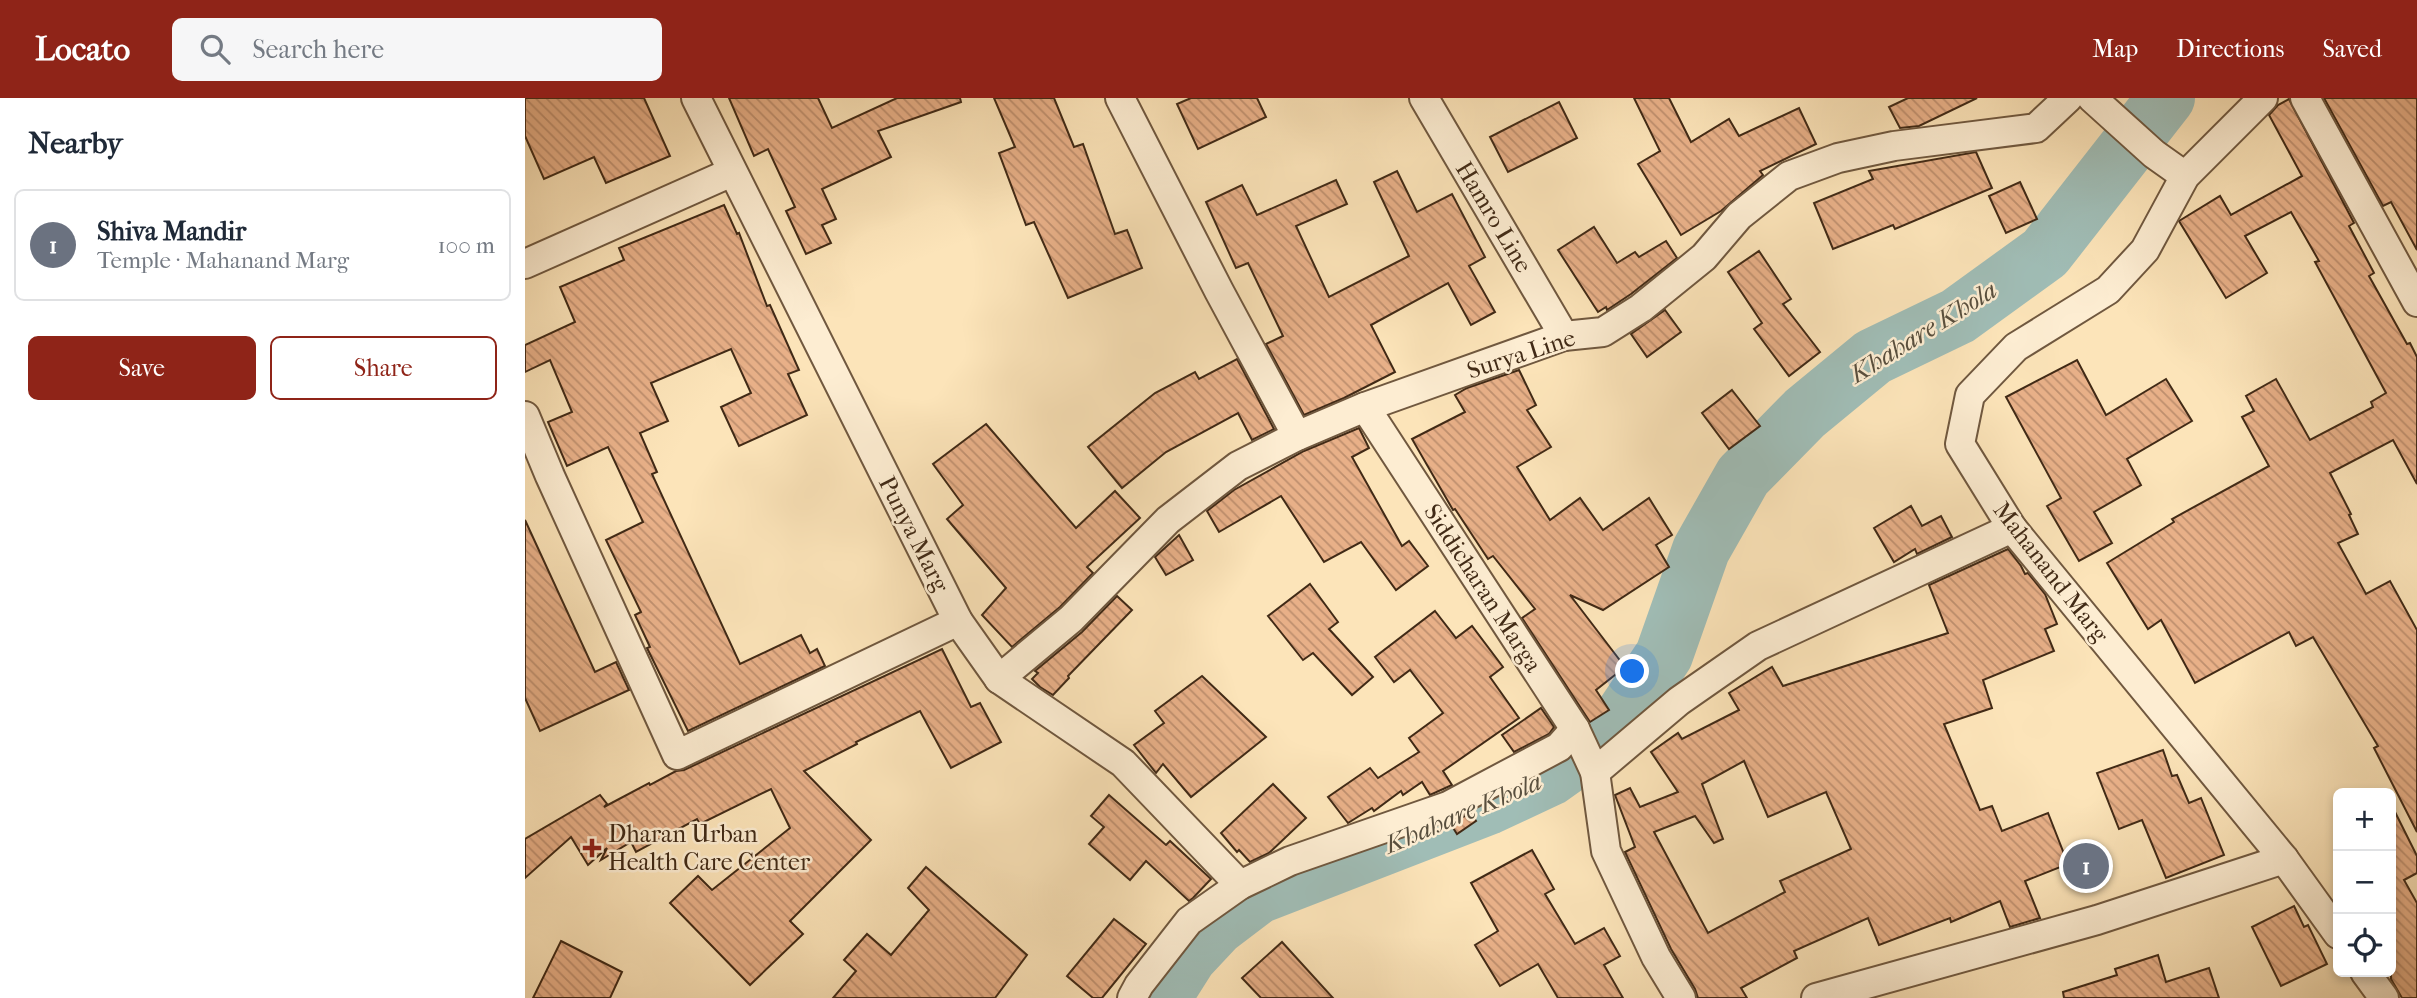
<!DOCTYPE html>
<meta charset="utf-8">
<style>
:root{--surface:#fff;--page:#f6f6f7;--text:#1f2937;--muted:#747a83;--line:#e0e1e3;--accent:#8f2418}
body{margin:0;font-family:"IM FELL French Canon",serif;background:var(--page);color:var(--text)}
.controls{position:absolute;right:21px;bottom:21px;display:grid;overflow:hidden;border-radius:10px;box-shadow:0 4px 10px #0003}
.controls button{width:63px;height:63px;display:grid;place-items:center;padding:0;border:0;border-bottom:2px solid var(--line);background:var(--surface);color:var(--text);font:35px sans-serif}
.you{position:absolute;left:1108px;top:574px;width:24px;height:24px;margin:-18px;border:5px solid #fff;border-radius:50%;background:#1a73e8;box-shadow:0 0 0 10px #1a73e833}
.badge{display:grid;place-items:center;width:46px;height:46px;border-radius:50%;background:var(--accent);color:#fff;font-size:23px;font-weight:700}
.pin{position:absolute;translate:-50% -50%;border:4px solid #fff;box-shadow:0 2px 7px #0006}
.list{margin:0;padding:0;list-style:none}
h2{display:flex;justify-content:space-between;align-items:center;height:91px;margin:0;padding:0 28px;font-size:30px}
h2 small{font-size:23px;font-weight:400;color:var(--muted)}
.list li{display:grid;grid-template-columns:46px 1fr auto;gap:21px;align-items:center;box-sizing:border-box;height:112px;margin:0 14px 14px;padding:0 14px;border:2px solid var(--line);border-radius:10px}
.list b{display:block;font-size:26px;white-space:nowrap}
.list p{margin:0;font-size:23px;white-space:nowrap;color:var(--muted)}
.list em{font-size:23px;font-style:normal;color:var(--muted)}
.actions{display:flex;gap:14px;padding:21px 28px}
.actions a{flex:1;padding:16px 0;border:2px solid var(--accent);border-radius:10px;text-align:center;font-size:24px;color:var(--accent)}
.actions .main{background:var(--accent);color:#fff}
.icon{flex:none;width:38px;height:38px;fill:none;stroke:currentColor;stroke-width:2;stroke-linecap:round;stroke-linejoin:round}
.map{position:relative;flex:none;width:1892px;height:900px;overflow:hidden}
header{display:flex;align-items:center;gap:42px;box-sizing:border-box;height:98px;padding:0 35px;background:var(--accent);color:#fff}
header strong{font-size:33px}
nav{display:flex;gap:38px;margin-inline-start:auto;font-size:24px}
.search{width:490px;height:63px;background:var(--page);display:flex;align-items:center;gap:18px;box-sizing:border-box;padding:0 24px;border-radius:10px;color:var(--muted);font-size:26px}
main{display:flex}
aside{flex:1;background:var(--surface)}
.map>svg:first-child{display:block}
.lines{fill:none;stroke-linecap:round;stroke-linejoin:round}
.river{stroke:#a0bdb6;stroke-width:58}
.building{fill:url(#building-back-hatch);stroke:#412a16;stroke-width:2;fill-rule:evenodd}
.minor-casing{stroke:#70583f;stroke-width:32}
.minor{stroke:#fdedd2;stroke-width:28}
.poi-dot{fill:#8f2418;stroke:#fdedd2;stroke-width:2.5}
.labels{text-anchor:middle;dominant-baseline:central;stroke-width:5;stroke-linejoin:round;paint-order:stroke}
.street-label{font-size:24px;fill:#412a16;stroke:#fdedd2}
.poi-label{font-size:24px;fill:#412a16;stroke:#fdedd2;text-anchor:start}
.water-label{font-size:26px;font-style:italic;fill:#594f3e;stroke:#fdedd2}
</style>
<header>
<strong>Locato</strong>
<div class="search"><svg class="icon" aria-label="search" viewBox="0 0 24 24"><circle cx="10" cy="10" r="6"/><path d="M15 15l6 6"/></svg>Search here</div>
<nav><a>Map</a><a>Directions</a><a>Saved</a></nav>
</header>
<main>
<aside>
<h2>Nearby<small></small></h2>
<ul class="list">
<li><span class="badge" style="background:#6b7280">1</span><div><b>Shiva Mandir</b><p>Temple · Mahanand Marg</p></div><em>100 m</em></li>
</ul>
<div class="actions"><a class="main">Save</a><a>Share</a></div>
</aside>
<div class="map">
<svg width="1892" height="900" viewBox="0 0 1892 900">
<defs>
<pattern id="building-back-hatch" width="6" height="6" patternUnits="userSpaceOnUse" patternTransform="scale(1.75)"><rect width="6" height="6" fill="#e8b088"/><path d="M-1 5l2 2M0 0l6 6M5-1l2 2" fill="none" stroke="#be8f6e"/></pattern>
</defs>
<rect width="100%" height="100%" fill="#fce4b9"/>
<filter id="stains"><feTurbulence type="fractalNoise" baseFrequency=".00286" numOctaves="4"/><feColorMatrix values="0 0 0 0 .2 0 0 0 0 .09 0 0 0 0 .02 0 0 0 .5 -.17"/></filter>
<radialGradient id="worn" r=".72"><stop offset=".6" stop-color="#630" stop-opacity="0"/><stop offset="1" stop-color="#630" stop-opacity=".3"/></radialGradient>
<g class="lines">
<polyline class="river" points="637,900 663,859 692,828 733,797 963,708 1025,679 1087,635 1139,557 1176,452 1218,378 1280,315 1348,259 1433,218 1520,155 1641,0"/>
</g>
<g class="building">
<polygon points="0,0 119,0 145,58 81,85 69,59 19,81 0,38"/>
<polygon points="204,0 293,0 307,30 372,0 435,0 436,4 353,33 366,59 297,91 311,121 297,127 306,145 281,156 261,113 270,109 243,51 229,58"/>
<polygon points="469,0 529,0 549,49 558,46 590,136 602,132 617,170 543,200 509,124 501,127 474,55 490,49"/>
<polygon points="666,0 732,0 741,19 673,51 652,6"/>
<polygon points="1109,0 1144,0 1166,44 1204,21 1214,38 1274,10 1291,46 1235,73 1238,77 1196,113 1156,137 1113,66 1135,53"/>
<polygon points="1383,0 1452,0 1394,28 1375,30 1364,9"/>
<polygon points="1799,0 1892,0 1892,152 1866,104 1858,108"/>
<polygon points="1764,1 1829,125 1824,128 1849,175 1844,178 1882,246 1885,245 1892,259 1892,386 1868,342 1805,375 1826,416 1824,417 1833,436 1813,445 1841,496 1865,483 1892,532 1892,734 1849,650 1853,648 1788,539 1771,548 1764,534 1670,585 1636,522 1623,531 1582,465 1649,424 1647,421 1744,368 1717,319 1729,313 1721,298 1751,281 1785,342 1848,309 1846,304 1861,295 1790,164 1794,163 1766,114 1720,138 1742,175 1701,200 1654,123 1695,98 1706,117 1777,78 1744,17 1753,7"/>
<polygon points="1034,4 1052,40 983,74 965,39"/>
<polygon points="1451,54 1467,90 1370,131 1368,127 1308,151 1289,105 1348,81 1344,73"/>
<polygon points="872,73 892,114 927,96 960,159 944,168 970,214 946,227 923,185 846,227 870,274 819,300 779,317 741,246 758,238 723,165 711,170 681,104 717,87 732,117 811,82 822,106 771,128 804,199 884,158 849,84"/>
<polygon points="1495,84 1512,121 1481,135 1464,98"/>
<polygon points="199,107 212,136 214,135 242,208 245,207 274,272 263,276 282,317 214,348 196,309 226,295 206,251 126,285 143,323 115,335 132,374 127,376 215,566 276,537 285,555 292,551 300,568 163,633 122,550 125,549 110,517 116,514 81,442 118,424 83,349 42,368 23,324 47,314 25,262 0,274 0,247 50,224 35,189 99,162 94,150"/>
<polygon points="1069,129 1092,165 1110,154 1114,159 1141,143 1152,160 1106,196 1082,212 1081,209 1073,214 1033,152"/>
<polygon points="1234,153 1266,201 1258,206 1295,254 1264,278 1229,231 1237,225 1203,174"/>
<polygon points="1140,212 1156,234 1122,259 1106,236"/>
<polygon points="712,261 749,331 727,342 713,315 641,354 597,390 563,349 630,295 670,274 674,281"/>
<polygon points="1552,262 1581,317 1641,281 1667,323 1602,361 1616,387 1569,414 1587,445 1554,463 1522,408 1536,400 1481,299"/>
<polygon points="994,272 1011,307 1002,312 1026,349 992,369 1025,422 1055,400 1078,432 1124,400 1147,437 1131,447 1144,469 1078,512 1045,497 1100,569 1071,592 1084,612 1065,624 997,520 1010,511 968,458 963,461 930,411 928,412 887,341 940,314 930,297 942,290"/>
<polygon points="1207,292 1235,328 1204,351 1177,315"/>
<polygon points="461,326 551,430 590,393 615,420 562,469 568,475 535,509 487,549 457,517 481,490 422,421 438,407 408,366"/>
<polygon points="834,330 844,350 827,359 877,448 884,443 903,468 871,492 836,444 799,464 756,398 694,434 682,413 709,392 779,353"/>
<polygon points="1386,408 1397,428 1416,418 1427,439 1392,456 1390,451 1369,464 1349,430"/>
<polygon points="0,422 70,574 91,564 104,592 15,633 0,600"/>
<polygon points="654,437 668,462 641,477 630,459"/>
<path d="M1483,451L1496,468L1500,476L1503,475L1520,496L1532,526L1520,531L1529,553L1458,582L1467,610L1419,626L1455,712L1467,708L1477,733L1523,715L1543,766L1500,783L1515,820L1485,829L1475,803L1426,824L1425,820L1354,847L1343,820L1269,853L1272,860L1216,890L1222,900H1173L1170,891L1146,851L1100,754L1110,749L1090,697L1105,690L1115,709L1153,694L1126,654L1153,635L1157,641L1214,612L1204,595L1247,569L1258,588L1423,535L1404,487ZM1219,663L1243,719L1301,694L1326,751L1255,783L1260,794L1183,835L1129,734L1170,718L1189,745L1198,741L1177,686Z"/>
<polygon points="785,486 813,524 804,531 848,579 827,597 788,555 778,562 743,518"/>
<polygon points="592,498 607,512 543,578 544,580 528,597 515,589 507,581 513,575 510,573 557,534"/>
<polygon points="910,513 931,540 947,528 978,569 965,579 994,620 918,673 927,687 905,697 897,684 878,697 876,693 849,713 847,710 823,725 803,699 845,670 853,680 894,654 884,640 918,615 885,572 869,584 850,559"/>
<polygon points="417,551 446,609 455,605 476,644 426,670 395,613 331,644 332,646 279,673 346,742 265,823 278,836 225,887 145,805 173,778 187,792 265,730 246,691 175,726 172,721 111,754 106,744 76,762 82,750 63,767 46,739 0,780 0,741 75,697 82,706 79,709 124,685 125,687 151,673 159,672"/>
<polygon points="677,578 741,639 666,699 638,666 631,675 609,647 639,625 630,613"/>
<polygon points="1016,610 1029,629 1024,636 989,654 977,637"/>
<polygon points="1638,652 1647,678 1652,677 1664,705 1676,700 1699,757 1641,780 1617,722 1594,731 1572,675"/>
<polygon points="748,686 781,720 744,755 725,764 714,752 712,754 696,735"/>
<polygon points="584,697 641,747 645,743 686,781 668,800 664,803 621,763 605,782 564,746 579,729 566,718"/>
<polygon points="1866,706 1892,758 1892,775 1879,782 1892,805 1892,900 1877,900 1866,881"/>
<polygon points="946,715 951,723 932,736 925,725"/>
<polygon points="1007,752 1029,791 1020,796 1050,846 1079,830 1095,858 1079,867 1098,900 1033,900 1013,866 975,888 950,847 973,833 946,785"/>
<polygon points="401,769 502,857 470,900 308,900 331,873 319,862 342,836 366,857 404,812 383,790"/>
<polygon points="1769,808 1779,829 1783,827 1802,866 1756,888 1727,829"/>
<polygon points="589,821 621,846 577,900 568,900 542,878"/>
<polygon points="36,843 97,874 85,900 8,900"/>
<polygon points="757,844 808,900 736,900 717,880"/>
<polygon points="1633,857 1641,884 1684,870 1694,900 1539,900 1538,894 1592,877 1590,871"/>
</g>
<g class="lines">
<defs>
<g id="minor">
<polyline points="171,0 433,523 474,581 598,665 715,787"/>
<polyline points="595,0 694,193 772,338"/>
<polyline points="899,0 1039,238"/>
<polyline points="1567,0 1629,56 1660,78"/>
<polyline points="1738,0 1660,78 1620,152 1583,192 1491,249 1445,297 1435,346 1487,430 1759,761 1813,836"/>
<polyline points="1780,0 1892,204"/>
<polyline points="0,166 207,74"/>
<polyline points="840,309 1050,631 1070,674 1081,753 1131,859 1156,900"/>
<polyline points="0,318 25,378 152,657 433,523"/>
<polyline points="474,581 546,521 643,422 713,368 772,338 840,309 1039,238 1078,234 1116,210 1179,159 1214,118 1264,78 1313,60 1369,48 1511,30 1543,0"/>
<polyline points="1070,674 1154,603 1233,548 1487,430"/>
<polyline points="1840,874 1859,900"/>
<polyline points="607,900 614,887 664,823 715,787 765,763 923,708 1034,649 1050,631"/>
<polyline points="1291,900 1572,822 1759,761"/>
</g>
</defs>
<use href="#minor" class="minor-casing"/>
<use href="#minor" class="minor"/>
</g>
<path class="poi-dot" d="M63.5 739.5h7v7h7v7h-7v7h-7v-7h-7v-7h7z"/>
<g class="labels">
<g class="street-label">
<text transform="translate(969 119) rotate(59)">Hamro Line</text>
<text transform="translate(996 256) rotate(-18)">Surya Line</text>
<text transform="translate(389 436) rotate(63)">Punya Marg</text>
<text transform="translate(1526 474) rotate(52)">Mahanand Marg</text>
<text transform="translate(958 490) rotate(57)">Siddicharan Marga</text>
</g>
<g class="poi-label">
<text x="83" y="736">Dharan Urban<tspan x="83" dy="28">Health Care Center</tspan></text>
</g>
<g class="water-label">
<text transform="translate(1398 234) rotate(-32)">Khahare Khola</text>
<text transform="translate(938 715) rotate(-23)">Khahare Khola</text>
</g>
</g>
<rect width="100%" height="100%" filter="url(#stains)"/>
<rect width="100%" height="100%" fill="url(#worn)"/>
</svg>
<div class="controls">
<button>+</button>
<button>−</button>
<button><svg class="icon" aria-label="locate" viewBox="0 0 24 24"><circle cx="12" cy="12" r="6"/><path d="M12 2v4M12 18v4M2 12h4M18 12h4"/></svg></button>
</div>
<div class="you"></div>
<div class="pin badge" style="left:1561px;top:768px;background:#6b7280">1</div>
</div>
</main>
